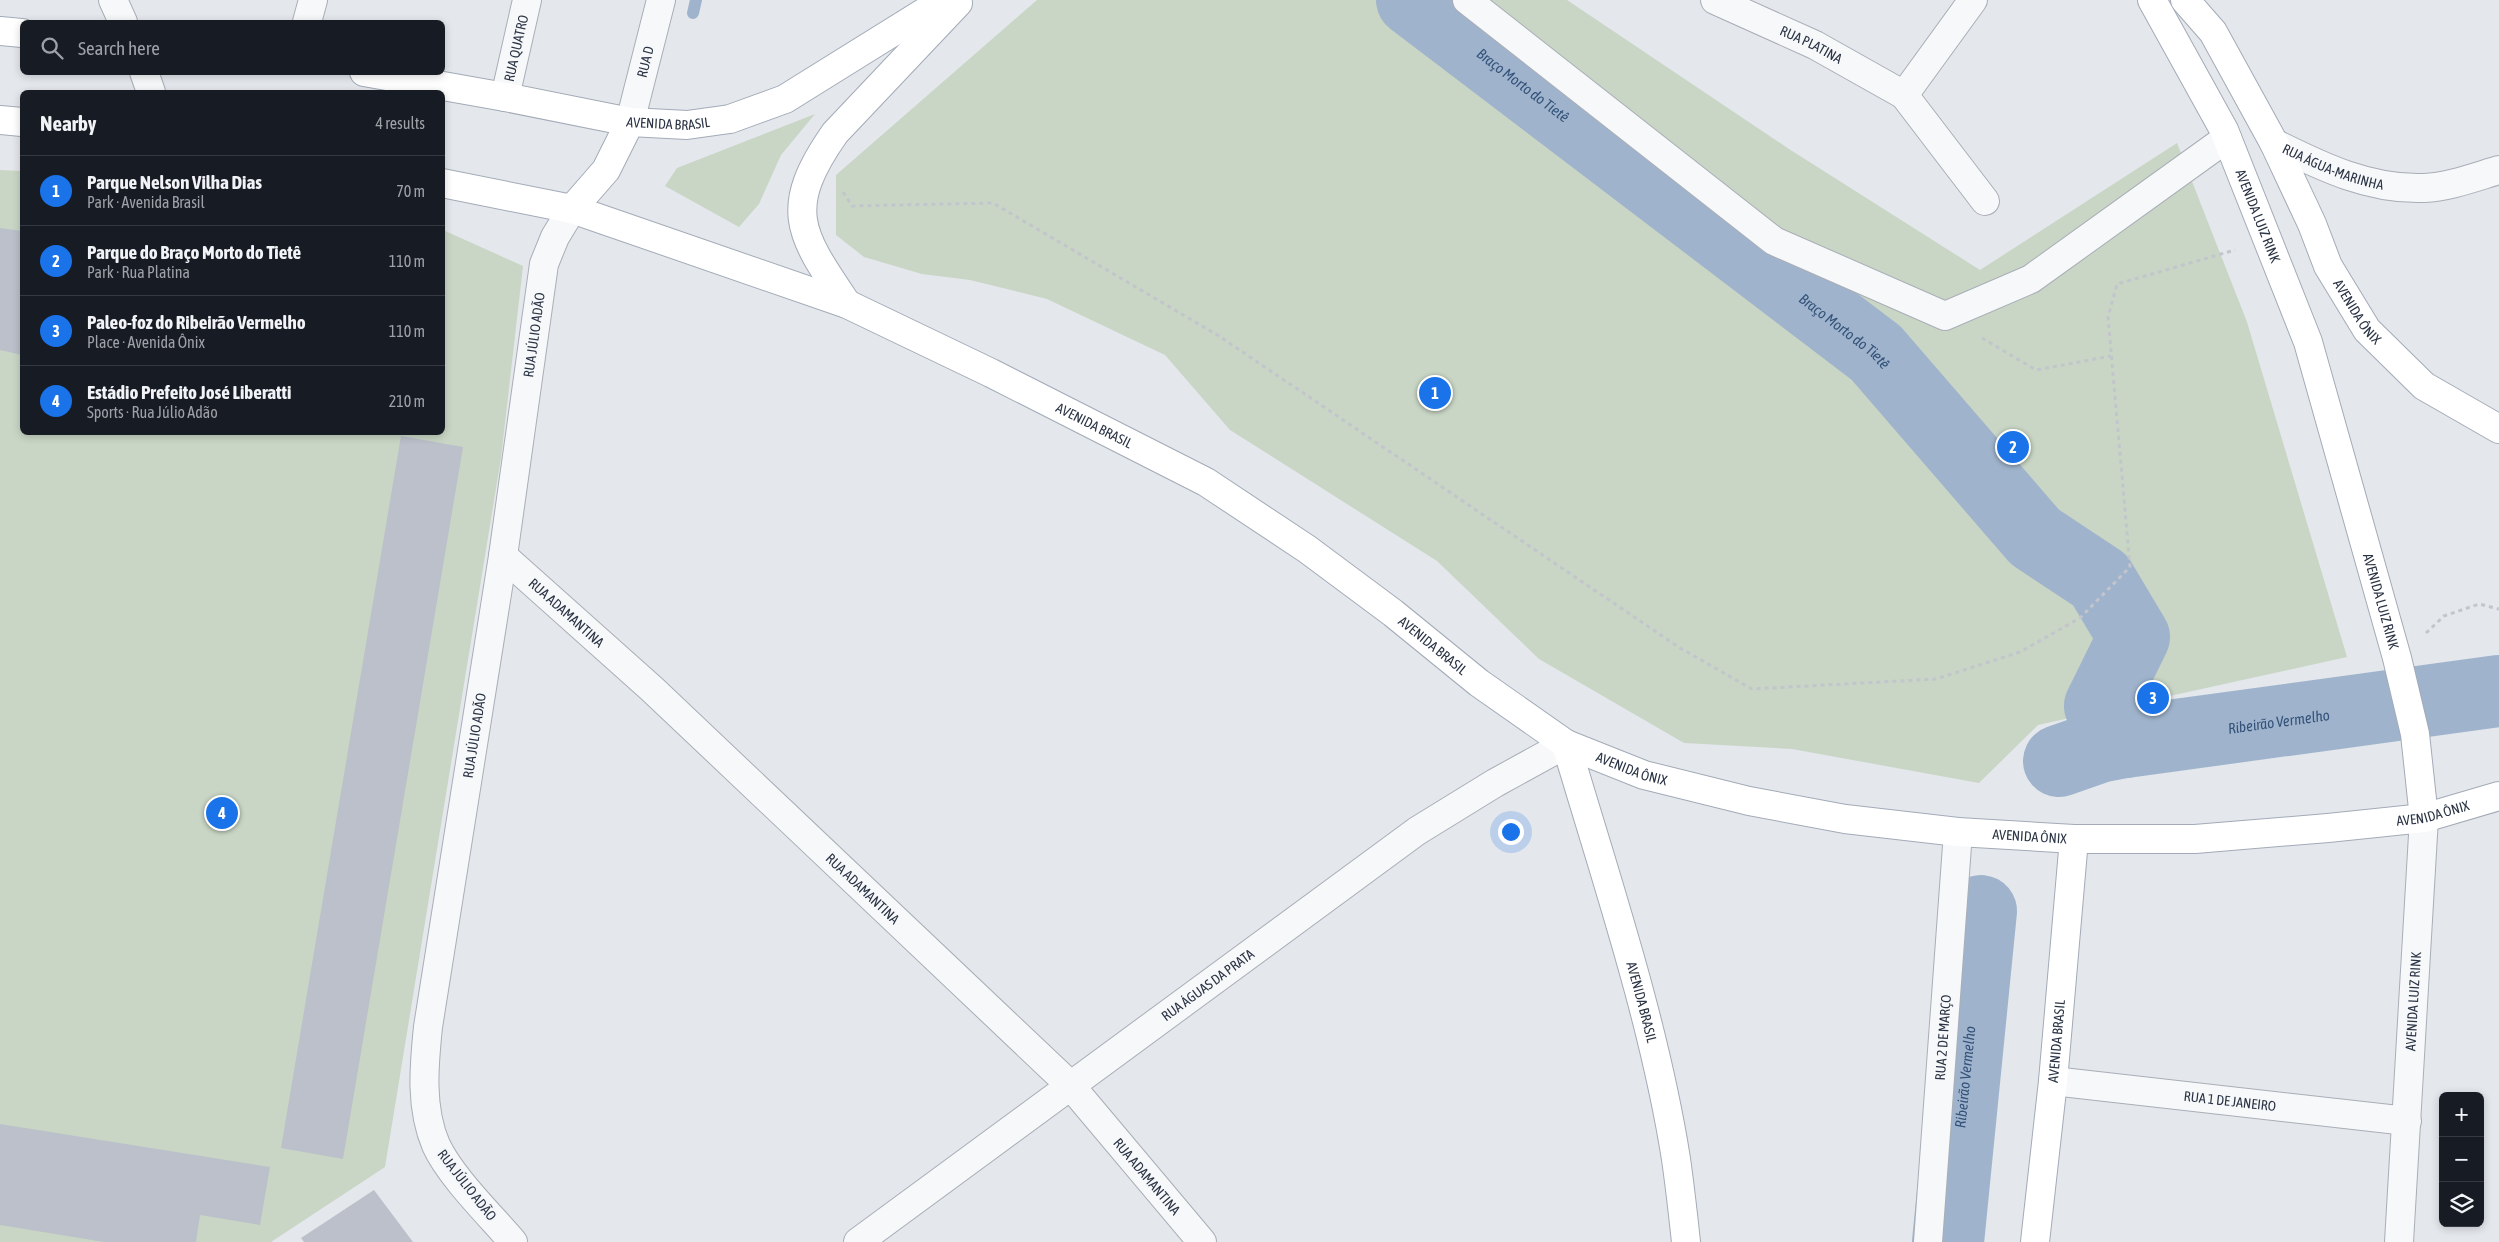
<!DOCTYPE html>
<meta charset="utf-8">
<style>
:root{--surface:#171b24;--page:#20242c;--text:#f1f3f6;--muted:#9ea1a6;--line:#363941;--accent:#1a73e8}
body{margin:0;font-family:"Asap Condensed",sans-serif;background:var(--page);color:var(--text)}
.controls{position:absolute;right:15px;bottom:15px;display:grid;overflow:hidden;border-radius:8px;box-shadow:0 2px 8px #0003}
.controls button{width:45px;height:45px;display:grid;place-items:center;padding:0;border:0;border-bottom:1px solid var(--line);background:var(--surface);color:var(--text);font:25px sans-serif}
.you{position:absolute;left:1510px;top:831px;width:18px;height:18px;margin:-12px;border:4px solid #fff;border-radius:50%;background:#1a73e8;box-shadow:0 0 0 8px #1a73e833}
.badge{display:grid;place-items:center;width:32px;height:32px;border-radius:50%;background:var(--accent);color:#fff;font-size:16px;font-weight:700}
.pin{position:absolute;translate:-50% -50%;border:2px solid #fff;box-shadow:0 1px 5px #0006}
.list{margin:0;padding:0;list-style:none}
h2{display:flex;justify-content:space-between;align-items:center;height:65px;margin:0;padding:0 20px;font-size:21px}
h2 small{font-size:16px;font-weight:400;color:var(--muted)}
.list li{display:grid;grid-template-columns:32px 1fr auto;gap:15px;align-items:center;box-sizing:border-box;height:70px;padding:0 20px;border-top:1px solid var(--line)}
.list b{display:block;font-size:19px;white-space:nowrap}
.list p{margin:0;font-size:16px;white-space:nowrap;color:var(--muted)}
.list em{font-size:16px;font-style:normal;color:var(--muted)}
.icon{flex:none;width:28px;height:28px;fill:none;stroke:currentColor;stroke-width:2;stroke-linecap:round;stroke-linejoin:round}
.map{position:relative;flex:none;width:2499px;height:1242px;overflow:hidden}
.search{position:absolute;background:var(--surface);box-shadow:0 2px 8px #0003;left:20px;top:20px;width:425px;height:55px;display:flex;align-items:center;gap:12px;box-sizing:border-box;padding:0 18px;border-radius:8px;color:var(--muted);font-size:19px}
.panel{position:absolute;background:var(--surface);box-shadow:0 2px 8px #0003;left:20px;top:90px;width:425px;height:345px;border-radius:8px}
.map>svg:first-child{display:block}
.green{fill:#c9d6c5}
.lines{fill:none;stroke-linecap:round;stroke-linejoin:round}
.stream{stroke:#9fb4cc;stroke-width:12}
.river{stroke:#9fb4cc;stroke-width:72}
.building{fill:#bbc0ca}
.minor-casing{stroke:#a9aeb7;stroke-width:30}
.major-casing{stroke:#a3abb8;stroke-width:30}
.path{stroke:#c2c5cb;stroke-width:3;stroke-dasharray:4 4;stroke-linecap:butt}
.minor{stroke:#f7f8fa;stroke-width:28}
.major{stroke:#fff;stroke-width:28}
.labels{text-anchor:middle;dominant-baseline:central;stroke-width:4.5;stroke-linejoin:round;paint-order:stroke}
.street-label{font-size:14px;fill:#2b3445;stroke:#f4f6f9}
.water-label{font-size:15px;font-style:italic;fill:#34527a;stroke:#f4f6f9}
</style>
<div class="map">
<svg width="2499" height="1242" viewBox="0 0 2499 1242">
<rect width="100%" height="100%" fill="#e4e7ec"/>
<g class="green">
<polygon points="1037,0 1567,0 1789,149 1980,270 2177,143 2247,322 2347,657 2038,725 1979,783 1792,749 1684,743 1539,659 1437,561 1230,430 1165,355 1047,299 970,280 922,274 864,257 836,235 836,175"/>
<polygon points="815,114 781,155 759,204 739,227 665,186 677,168"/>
<polygon points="0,170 22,171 22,432 442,432 443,230 523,266 501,458 385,1167 271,1242 0,1242"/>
</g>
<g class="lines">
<polyline class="stream" points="693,13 696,0"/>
<g class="river">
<path id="s1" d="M1412,0L1876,353L2035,537L2100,580L2134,637L2100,706L2125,742"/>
<path id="s2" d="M2059,761L2099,747L2125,742L2499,691"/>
<path id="s3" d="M1948,1242L1981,911"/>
</g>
</g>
<g class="building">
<polygon points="0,228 22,231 22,355 0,350"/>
<polygon points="401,436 463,447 343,1159 281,1148"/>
<polygon points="0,1124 270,1167 260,1225 200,1215 196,1242 104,1242 0,1225"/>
<polygon points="374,1190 413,1242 304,1242 301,1238"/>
</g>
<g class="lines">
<defs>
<g id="minor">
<polyline points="113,0 123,22"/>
<polyline points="1467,0 1774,241 1945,316 2031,279 2227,138"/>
<path id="s4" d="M1715,0L1815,45L1904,95L1985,201"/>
<polyline points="307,22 313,0"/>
<polyline points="144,72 151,92"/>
<polyline points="1904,95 1973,0"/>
<path id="s5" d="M505,97L527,0"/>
<path id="s6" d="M630,122L661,0"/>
<path id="s7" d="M2274,143C2322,167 2370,190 2424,188C2449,187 2475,177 2499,170"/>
<path id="s8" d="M503,556L652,689L1070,1085L1202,1242"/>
<path id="s9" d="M2053,1081L2407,1121"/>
<path id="s10" d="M513,1242C490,1215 450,1176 436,1145C420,1108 424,1066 428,1027L503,556L544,264L555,237L572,209"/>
<path id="s11" d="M858,1242L1417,831L1495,783L1566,744"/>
<path id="s12" d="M1928,1242L1958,832"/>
<path id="s13" d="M2399,1242L2424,818"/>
</g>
<g id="major">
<path id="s14" d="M2152,0L2224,130L2308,342L2397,658L2415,734L2424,818"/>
<path id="s15" d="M2185,0L2213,32L2274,143L2312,224L2328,266L2367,330L2424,386L2499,429"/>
<polyline points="0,31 22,33"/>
<path id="s16" d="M364,72L505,97L630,122L687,125L730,119L785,99L944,0"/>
<polyline points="0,120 22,122"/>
<path id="s17" d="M442,183L572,209L847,304L991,373L1206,482L1307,549L1393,613L1479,683L1566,744L1644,775L1749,801L1845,819L1958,832L2074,839H2195L2328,828L2424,818L2499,796"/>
<polyline points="572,209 606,170 630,122"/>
<path d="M847,304C800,234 781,210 835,133L958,3"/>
<path id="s18" d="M1566,744C1606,879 1654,1020 1676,1159C1680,1187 1683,1214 1686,1242"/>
<path id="s19" d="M2035,1242L2053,1081L2074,839"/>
</g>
</defs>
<use href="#minor" class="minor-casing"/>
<use href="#major" class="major-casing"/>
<g class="path">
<polyline points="843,192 852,206 993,203 1219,336 1680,648 1752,689 1936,679 2020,652 2080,618 2130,567 2108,317 2117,284 2235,250"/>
<polyline points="1982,338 2036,370 2111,356"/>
<polyline points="2426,633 2444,616 2479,604 2499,609"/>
</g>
<use href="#minor" class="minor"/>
<use href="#major" class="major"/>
</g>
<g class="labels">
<g class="street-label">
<text stroke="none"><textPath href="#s4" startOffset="106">RUA PLATINA</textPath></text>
<text stroke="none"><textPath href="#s5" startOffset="50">RUA QUATRO</textPath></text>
<text stroke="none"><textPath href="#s6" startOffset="62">RUA D</textPath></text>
<text stroke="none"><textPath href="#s16" startOffset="309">AVENIDA BRASIL</textPath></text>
<text stroke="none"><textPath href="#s7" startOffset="64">RUA ÁGUA-MARINHA</textPath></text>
<text stroke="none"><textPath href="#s14" startOffset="241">AVENIDA LUIZ RINK</textPath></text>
<text stroke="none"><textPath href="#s15" startOffset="358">AVENIDA ÔNIX</textPath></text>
<text stroke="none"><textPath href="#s10" startOffset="944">RUA JÚLIO ADÃO</textPath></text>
<text stroke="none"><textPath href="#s17" startOffset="699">AVENIDA BRASIL</textPath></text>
<text stroke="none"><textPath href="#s14" startOffset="646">AVENIDA LUIZ RINK</textPath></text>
<text stroke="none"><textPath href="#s8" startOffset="85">RUA ADAMANTINA</textPath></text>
<text stroke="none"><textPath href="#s17" startOffset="1104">AVENIDA BRASIL</textPath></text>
<text stroke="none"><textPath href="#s10" startOffset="539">RUA JÚLIO ADÃO</textPath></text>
<text stroke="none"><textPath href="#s17" startOffset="1340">AVENIDA ÔNIX</textPath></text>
<text stroke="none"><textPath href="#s17" startOffset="2150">AVENIDA ÔNIX</textPath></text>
<text stroke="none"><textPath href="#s17" startOffset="1745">AVENIDA ÔNIX</textPath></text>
<text stroke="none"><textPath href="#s8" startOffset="490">RUA ADAMANTINA</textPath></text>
<text stroke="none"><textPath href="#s11" startOffset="434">RUA ÁGUAS DA PRATA</textPath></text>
<text stroke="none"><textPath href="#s13" startOffset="241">AVENIDA LUIZ RINK</textPath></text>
<text stroke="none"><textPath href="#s18" startOffset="269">AVENIDA BRASIL</textPath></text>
<text stroke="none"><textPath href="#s12" startOffset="205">RUA 2 DE MARÇO</textPath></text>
<text stroke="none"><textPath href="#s19" startOffset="202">AVENIDA BRASIL</textPath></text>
<text stroke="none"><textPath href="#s9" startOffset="178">RUA 1 DE JANEIRO</textPath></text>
<text stroke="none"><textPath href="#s8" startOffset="895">RUA ADAMANTINA</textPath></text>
<text transform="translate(467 1185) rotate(52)">RUA JÚLIO ADÃO</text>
</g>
<g class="water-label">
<text stroke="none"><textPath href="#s1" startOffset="140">Braço Morto do Tietê</textPath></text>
<text stroke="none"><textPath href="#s1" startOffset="545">Braço Morto do Tietê</textPath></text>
<text stroke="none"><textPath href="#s2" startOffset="224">Ribeirão Vermelho</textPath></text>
<text stroke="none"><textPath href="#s3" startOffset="166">Ribeirão Vermelho</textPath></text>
</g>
</g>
</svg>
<div class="controls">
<button>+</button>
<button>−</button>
<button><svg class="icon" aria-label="layers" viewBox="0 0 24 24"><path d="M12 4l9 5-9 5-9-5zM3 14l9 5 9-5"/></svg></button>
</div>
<div class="you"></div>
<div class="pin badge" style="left:1435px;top:393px">1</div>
<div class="pin badge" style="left:2013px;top:447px">2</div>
<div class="pin badge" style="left:2153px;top:698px">3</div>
<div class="pin badge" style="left:222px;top:813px">4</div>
<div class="search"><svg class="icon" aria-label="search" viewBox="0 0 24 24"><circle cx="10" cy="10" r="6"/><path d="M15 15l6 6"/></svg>Search here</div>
<section class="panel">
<h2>Nearby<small>4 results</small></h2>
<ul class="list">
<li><span class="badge">1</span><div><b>Parque Nelson Vilha Dias</b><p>Park · Avenida Brasil</p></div><em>70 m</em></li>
<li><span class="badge">2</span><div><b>Parque do Braço Morto do Tietê</b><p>Park · Rua Platina</p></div><em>110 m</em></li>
<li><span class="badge">3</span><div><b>Paleo-foz do Ribeirão Vermelho</b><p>Place · Avenida Ônix</p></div><em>110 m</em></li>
<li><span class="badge">4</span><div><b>Estádio Prefeito José Liberatti</b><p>Sports · Rua Júlio Adão</p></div><em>210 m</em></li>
</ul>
</section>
</div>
